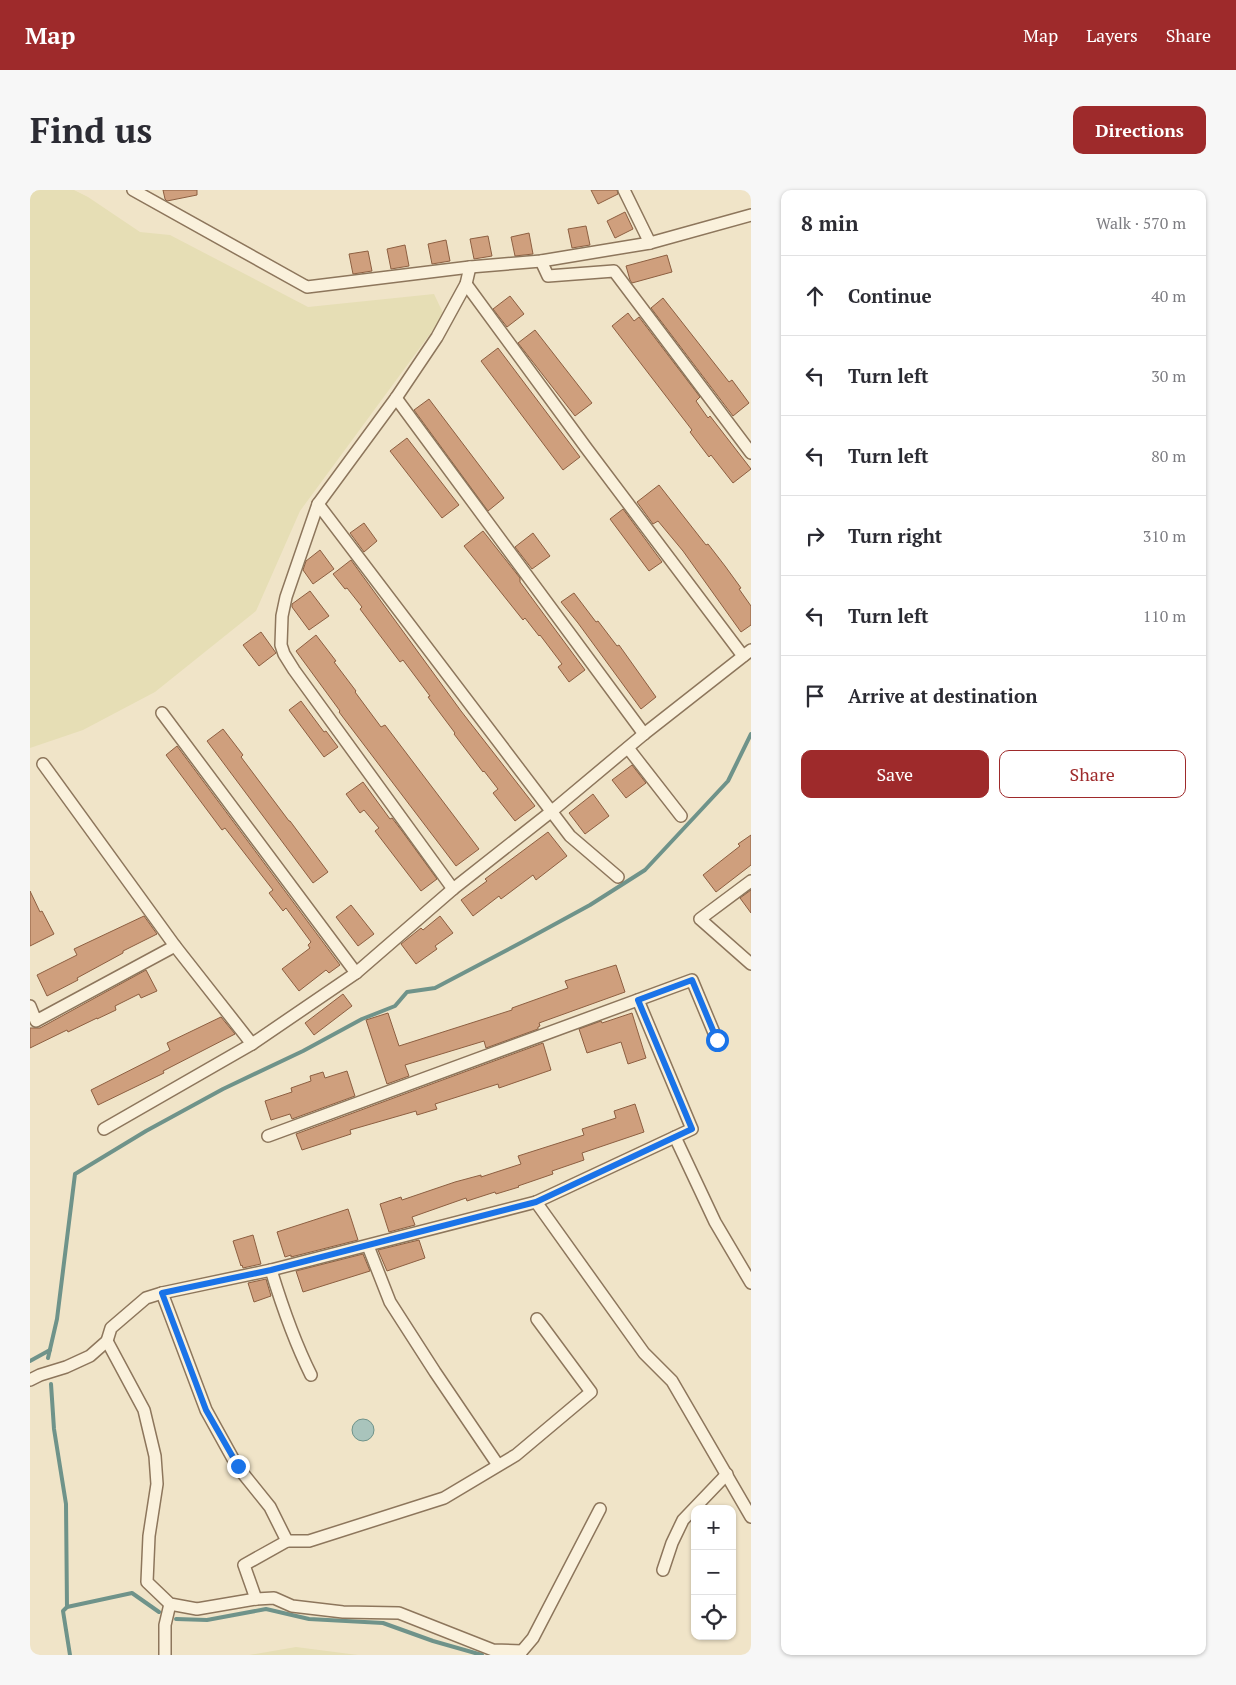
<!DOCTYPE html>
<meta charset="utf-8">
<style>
:root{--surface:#fff;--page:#f7f7f7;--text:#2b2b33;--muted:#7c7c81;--line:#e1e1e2;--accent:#9e2a2b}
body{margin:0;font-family:"PT Serif",serif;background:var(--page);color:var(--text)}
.controls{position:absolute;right:15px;bottom:15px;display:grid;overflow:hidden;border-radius:10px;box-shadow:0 1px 4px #0004}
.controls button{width:45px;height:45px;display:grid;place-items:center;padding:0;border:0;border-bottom:1px solid var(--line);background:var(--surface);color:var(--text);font:25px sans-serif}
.stop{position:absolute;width:15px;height:15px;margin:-11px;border:4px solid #1a73e8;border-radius:50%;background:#fff}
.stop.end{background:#1a73e8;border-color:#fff;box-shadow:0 1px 5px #0008}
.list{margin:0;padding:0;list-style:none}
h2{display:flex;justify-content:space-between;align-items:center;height:65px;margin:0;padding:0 20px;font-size:21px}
h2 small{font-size:16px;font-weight:400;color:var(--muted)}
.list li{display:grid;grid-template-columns:32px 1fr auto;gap:15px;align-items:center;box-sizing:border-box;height:80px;padding:0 20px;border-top:1px solid var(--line)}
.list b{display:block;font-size:19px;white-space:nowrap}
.list em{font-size:16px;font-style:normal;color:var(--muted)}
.actions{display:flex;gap:10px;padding:15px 20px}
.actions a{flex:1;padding:11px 0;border:1px solid var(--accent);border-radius:10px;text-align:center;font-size:18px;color:var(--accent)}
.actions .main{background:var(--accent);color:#fff}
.icon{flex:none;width:28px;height:28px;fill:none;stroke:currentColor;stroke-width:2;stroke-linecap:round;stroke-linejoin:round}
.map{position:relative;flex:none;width:721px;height:1465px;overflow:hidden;border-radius:10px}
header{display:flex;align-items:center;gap:30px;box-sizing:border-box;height:70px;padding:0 25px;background:var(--accent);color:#fff}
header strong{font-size:24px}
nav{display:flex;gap:28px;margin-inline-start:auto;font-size:18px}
.intro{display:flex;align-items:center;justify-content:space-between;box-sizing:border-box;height:120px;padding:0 30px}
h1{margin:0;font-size:35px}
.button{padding:12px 22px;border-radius:10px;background:var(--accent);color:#fff;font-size:18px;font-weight:700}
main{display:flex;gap:30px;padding:0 30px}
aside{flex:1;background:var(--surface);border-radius:10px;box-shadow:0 1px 4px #0004}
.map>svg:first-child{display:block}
.farmland{fill:#e6deb5}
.water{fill:#a9c4bc;stroke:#6f938a}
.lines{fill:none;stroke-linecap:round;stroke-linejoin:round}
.stream{stroke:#6f938a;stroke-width:4}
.building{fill:#cf9f7d;stroke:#8d5f41}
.minor-casing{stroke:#8d765c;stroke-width:14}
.minor{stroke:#faf1dc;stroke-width:11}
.route{stroke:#1a73e8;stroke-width:6}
</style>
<header>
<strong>Map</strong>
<nav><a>Map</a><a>Layers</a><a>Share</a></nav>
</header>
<div class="intro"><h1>Find us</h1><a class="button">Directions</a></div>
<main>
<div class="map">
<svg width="721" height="1465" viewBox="0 0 721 1465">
<rect width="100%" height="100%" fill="#f0e4c8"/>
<g class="farmland">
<polygon points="0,0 44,0 58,7 110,42 140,45 278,117 404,104 414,125 270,321 226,421 125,502 53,540 0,558"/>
<polygon points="266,1457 328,1465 219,1465"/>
</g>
<circle class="water" cx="333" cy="1240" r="11"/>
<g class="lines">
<g class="stream">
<polyline points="18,1168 27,1129 45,984 116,941 193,899 273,861 332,829 365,816 377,802 405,798 494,751 560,715 615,680 698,591 721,544"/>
<polyline points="0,1171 20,1160"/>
<polyline points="21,1194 24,1239 36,1314 37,1417"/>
<polyline points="146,1429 177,1430 236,1419 279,1429 353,1433 403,1451 452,1465"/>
<polyline points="40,1465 33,1421 37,1417 102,1403 129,1422"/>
</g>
</g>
<g class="building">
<polygon points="133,0 167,0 167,5 137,11 135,9"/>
<polygon points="561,0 587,0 588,4 568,14"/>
<polygon points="595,22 603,39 585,48 577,31"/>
<polygon points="556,36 560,55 542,58 538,39"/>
<polygon points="499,43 503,64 485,66 481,47"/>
<polygon points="458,46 462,66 444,69 440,49"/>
<polygon points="416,50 420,71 402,74 398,54"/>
<polygon points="375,55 379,76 361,79 357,59"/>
<polygon points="338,61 342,81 323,84 319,64"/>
<polygon points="637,65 642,82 602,93 600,90 596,76"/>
<polygon points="480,106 494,124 477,137 463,119"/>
<polygon points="633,108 699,192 702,190 719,213 703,226 621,118"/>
<polygon points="598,123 604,131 609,127 670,207 666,211 678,228 680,226 721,279 703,293 681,265 679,267 660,242 662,240 582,136"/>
<polygon points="505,140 562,213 545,226 488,153"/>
<polygon points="468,158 550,267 533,280 451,171"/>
<polygon points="399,209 474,308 458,321 384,220"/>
<polygon points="377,248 429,315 412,328 360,261"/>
<polygon points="629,295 676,355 678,354 695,376 711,398 709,399 721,416 721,435 711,442 653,361 628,331 623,334 607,312"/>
<polygon points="593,319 632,372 619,381 580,329"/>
<polygon points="334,333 347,351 334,362 320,343"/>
<polygon points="453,341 490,388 490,392 555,480 539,492 528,477 532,474 510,445 509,446 495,428 493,430 434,356"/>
<polygon points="503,343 520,366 502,379 485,357"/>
<polygon points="290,360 304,379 283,394 273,380 276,371"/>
<polygon points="321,370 431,521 505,616 485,631 463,603 468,599 454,581 453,582 424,544 425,543 398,507 400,506 373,470 370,472 330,419 332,417 317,398 315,399 303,384"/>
<polygon points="280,401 299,426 279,440 262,417 262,414"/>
<polygon points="544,403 566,432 568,431 587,456 589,455 626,507 611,519 548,433 531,412"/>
<polygon points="231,442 246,463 229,476 213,455"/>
<polygon points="286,445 306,471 304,472 326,501 325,502 351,537 355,535 449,659 426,676 309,522 310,521 266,461"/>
<polygon points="271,511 294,542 296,541 308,557 294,567 259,520"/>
<polygon points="193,539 213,565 211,567 259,631 260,631 298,682 283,693 177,551"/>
<polygon points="147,556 310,775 299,783 296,780 269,801 252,779 280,758 278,755 281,752 256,718 253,721 239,703 243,700 195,638 192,640 136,565"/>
<polygon points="602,575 616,593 596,608 582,590"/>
<polygon points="333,592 360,629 362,628 372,641 407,689 391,701 345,641 349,638 334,620 330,623 316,604"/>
<polygon points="563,604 579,626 555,644 539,623"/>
<polygon points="518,642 537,666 506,690 503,685 471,709 469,706 443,726 431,710 457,691 455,689"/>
<polygon points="721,645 721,675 686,702 673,685 710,656 708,654"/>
<polygon points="721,700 721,723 710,708"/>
<polygon points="0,701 10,722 12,721 24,744 0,756"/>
<polygon points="321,715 344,744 328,756 306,727"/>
<polygon points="114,726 127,744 93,761 93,763 47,788 48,790 17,806 7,785 47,765 44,759"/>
<polygon points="410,726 423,743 405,756 407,759 386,774 371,754 391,738 393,740"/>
<polygon points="586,775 595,802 509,833 510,836 508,837 508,839 456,858 454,851 375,875 379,886 357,894 336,830 358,823 369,856 482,820 482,818 538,798 535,791"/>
<polygon points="116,780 127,801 111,808 109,804 85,816 86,820 67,829 67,828 38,842 37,840 0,858 0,838 10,838"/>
<polygon points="313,804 322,816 284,845 275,833"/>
<polygon points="602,823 616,868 598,874 591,852 557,863 549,839 571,831 572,833"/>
<polygon points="191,827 205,844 133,881 134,883 68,915 61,900 140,860 137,853"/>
<polygon points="513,853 521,880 469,898 468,894 405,914 407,919 387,925 386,921 320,940 321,944 272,960 266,944"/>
<polygon points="317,881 325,906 262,929 260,924 241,930 235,911 262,902 261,898 281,891 280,886 293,882 295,888"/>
<polygon points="605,914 614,942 552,963 554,970 522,981 523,984 488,996 489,997 466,1004 465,1002 437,1011 436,1008 382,1027 385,1035 359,1042 350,1014 371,1007 372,1010 425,992 451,985 451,987 491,974 488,966 554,945 552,939 586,928 584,921"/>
<polygon points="318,1019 328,1050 261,1067 261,1065 255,1067 247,1042"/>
<polygon points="223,1045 231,1074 213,1078 212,1075 211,1076 203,1051"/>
<polygon points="389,1050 395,1068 357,1081 348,1060"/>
<polygon points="333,1064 340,1081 273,1102 266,1081"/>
<polygon points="236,1089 241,1106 224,1112 218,1093"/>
</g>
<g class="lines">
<defs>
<g id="minor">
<polyline points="103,0 277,97 440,77 511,71 620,53 721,25"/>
<polyline points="594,0 620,53"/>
<polyline points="511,71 518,86 584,81 721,263"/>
<polyline points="436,94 557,259 713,466"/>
<polyline points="366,208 614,544"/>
<polyline points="288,314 540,646 588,687"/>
<polyline points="132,523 326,783"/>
<polyline points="598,558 651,626"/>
<polyline points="13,574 145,756 222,854"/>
<polyline points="721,691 670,729 721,774"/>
<polyline points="423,699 264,480 254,464 251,455 252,426 256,407 288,314 366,208 407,147 436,94 440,77"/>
<polyline points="0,816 6,831 145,756"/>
<polyline points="74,939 222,854 326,783 423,699 522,621 614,544 721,460"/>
<polyline points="238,946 662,790 687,850"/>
<polyline points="645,947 685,1032 721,1093"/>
<polyline points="506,1012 614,1163 642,1191 721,1327"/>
<polyline points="338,1056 360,1112 405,1182 468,1275"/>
<path d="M241,1080C252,1116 264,1151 281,1185"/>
<polyline points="132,1103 176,1220 207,1276 240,1317 257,1351"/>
<polyline points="77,1151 114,1220 125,1266 127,1294 119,1346 117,1392 140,1414 167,1419 226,1409 244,1408 262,1416 313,1422 369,1423 463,1460 492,1461 503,1448 570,1319"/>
<polyline points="0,1190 10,1185 36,1177 60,1166 77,1151 81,1138 116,1108 132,1103 241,1080 506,1012 662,939 608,810"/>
<polyline points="633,1380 642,1353 653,1330 697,1284"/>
<polyline points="226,1409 214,1375 257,1351 279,1351 414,1308 486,1265 561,1202 507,1129"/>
<polyline points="135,1465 135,1435 140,1414"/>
</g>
</defs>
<use href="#minor" class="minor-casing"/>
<use href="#minor" class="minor"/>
</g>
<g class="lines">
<polyline class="route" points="208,1276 176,1220 132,1103 241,1080 506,1012 662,939 608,810 662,790 687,850"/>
</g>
</svg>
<div class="controls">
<button>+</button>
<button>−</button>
<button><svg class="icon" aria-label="locate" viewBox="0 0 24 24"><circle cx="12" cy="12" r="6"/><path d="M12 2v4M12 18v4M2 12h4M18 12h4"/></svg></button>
</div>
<div class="stop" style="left:687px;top:850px"></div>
<div class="stop end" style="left:208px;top:1276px"></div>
</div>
<aside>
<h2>8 min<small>Walk · 570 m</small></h2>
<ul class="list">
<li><svg class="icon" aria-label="ahead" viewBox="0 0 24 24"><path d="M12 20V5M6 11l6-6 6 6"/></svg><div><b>Continue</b></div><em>40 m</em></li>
<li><svg class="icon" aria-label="left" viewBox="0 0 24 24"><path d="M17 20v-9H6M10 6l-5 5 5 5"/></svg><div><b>Turn left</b></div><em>30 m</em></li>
<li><svg class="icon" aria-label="left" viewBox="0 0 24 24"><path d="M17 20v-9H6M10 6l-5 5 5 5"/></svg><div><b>Turn left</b></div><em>80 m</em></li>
<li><svg class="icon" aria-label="right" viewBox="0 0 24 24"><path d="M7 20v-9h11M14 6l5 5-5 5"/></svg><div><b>Turn right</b></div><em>310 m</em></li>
<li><svg class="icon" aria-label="left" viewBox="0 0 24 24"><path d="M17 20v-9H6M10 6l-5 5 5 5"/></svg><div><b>Turn left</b></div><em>110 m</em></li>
<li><svg class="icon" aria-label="arrive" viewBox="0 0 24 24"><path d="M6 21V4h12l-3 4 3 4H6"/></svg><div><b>Arrive at destination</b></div></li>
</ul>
<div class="actions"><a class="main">Save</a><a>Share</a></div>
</aside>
</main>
